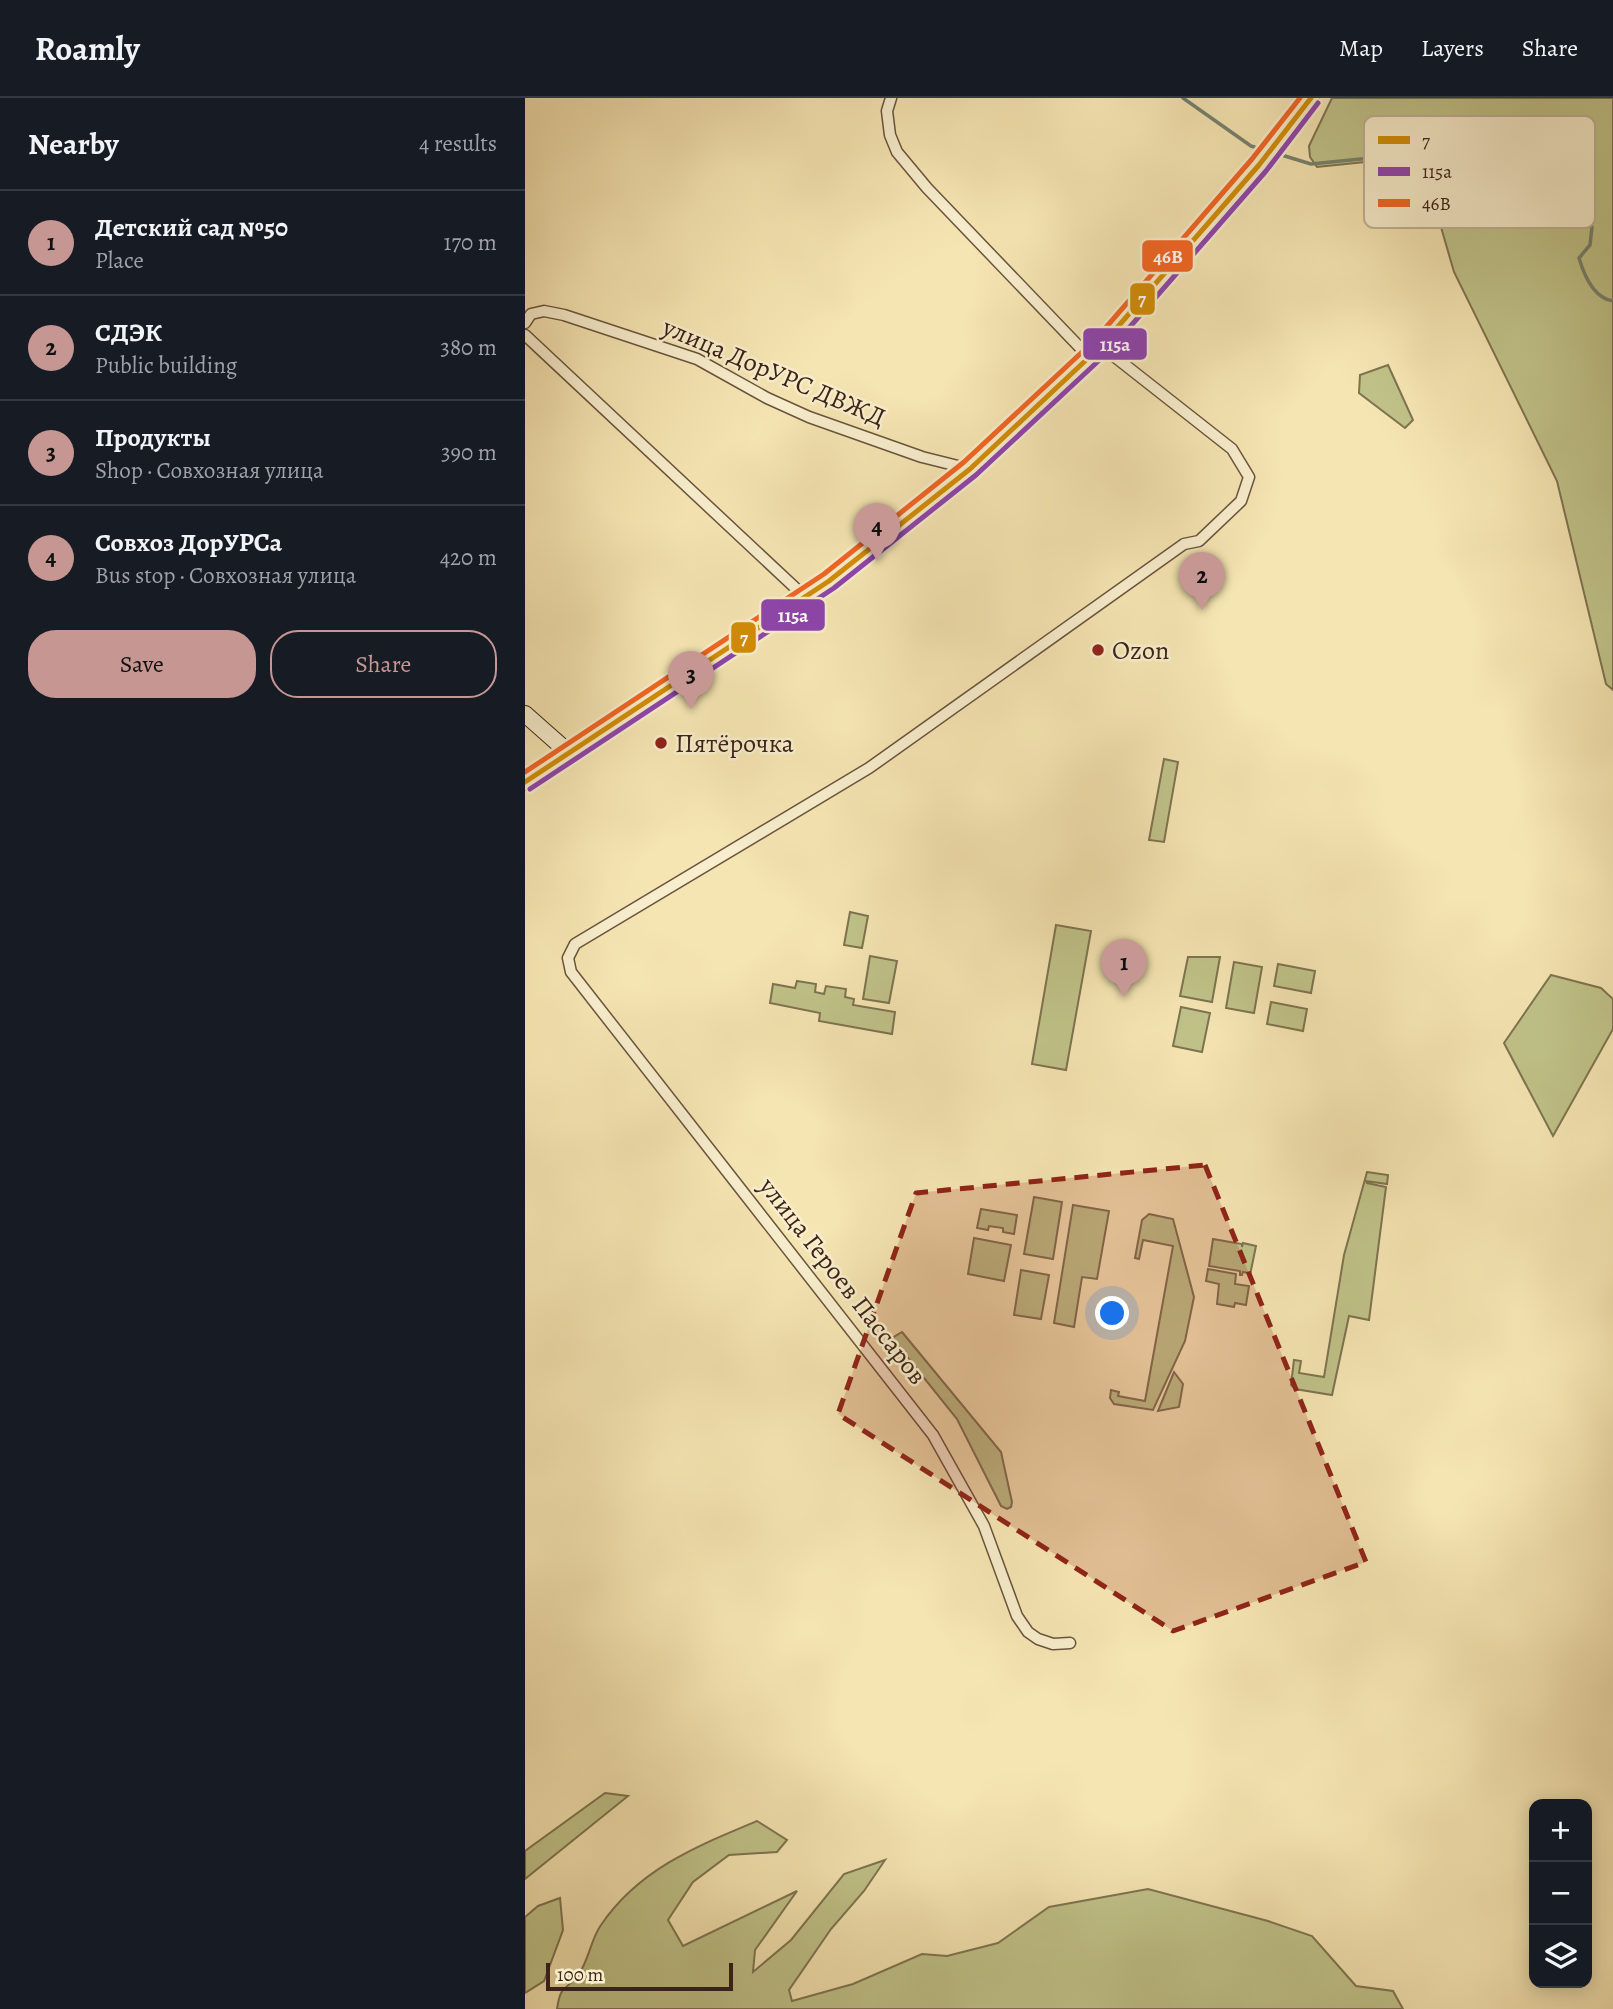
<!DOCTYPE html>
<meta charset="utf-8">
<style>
:root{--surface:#171b24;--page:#242831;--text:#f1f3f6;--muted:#9ea1a6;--line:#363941;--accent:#c59692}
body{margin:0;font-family:Alegreya,serif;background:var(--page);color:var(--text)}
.controls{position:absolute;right:21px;bottom:21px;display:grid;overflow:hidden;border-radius:14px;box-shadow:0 4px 18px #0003}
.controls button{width:63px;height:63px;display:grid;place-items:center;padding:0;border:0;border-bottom:2px solid var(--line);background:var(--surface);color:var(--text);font:35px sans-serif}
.scale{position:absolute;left:21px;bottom:18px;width:187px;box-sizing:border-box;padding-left:7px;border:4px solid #3c2317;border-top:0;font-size:19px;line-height:24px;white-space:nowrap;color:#3c2317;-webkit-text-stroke:5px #f8eecd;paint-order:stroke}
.you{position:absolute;left:588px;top:1216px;width:24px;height:24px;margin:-18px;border:5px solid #fff;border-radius:50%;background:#1a73e8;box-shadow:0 0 0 10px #1a73e833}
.badge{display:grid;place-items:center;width:46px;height:46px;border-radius:50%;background:var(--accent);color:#111;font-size:23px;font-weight:700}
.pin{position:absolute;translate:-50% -58px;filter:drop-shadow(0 2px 4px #0008)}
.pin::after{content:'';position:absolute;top:37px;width:24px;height:21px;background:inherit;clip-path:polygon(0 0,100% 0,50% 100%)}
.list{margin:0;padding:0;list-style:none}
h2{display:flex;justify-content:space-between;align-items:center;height:91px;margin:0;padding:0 28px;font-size:30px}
h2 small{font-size:23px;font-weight:400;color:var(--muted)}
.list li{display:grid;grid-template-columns:46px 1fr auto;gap:21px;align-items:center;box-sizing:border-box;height:105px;padding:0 28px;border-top:2px solid var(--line)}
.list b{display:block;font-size:26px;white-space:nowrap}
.list p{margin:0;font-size:23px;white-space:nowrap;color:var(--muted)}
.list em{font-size:23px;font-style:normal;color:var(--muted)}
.actions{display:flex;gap:14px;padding:21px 28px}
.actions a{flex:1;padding:16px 0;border:2px solid var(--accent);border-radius:28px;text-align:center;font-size:24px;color:var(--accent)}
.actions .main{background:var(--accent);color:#111}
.icon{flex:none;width:38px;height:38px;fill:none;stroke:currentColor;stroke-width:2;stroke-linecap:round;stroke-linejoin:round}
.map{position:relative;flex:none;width:1088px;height:1911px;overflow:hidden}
header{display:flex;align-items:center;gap:42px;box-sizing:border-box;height:98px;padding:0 35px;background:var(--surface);border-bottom:2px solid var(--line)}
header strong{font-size:33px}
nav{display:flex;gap:38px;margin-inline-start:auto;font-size:24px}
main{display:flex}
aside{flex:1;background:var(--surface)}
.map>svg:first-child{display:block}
.green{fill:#c0c389;stroke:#7e7350;stroke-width:2}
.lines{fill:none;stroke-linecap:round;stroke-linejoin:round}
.stream{stroke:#768170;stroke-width:3.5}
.street-casing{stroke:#6a543e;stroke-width:13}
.secondary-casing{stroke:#3c2317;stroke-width:18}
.street{stroke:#f8eecd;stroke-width:10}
.secondary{stroke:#f8eecd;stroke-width:16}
.bus-1-casing{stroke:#f8eecd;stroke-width:10}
.bus-2-casing{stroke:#f8eecd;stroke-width:10}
.bus-3-casing{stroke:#f8eecd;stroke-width:10}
.bus-1{stroke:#d28c05;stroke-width:5}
.bus-2{stroke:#8e44ad;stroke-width:5}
.bus-3{stroke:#f26522;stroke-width:5}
.marked{fill:#8f2418;fill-opacity:0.2;stroke:#8f2418;stroke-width:5;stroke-dasharray:14 9;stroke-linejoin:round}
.poi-dot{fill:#8f2418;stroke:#f8eecd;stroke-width:2.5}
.labels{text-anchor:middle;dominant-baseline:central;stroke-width:5;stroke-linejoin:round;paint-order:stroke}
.street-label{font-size:26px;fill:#3c2317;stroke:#f8eecd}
.poi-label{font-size:26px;fill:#3c2317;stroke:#f8eecd;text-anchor:start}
.key{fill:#f8eecd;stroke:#c0b196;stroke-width:2}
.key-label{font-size:19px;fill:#3c2317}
.line-badge{stroke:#f8eecd;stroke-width:2.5}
.badge-label{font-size:19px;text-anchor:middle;font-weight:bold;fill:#fff}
</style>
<header>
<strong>Roamly</strong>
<nav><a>Map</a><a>Layers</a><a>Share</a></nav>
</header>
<main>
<aside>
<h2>Nearby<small>4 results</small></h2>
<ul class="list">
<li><span class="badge">1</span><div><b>Детский сад №50</b><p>Place</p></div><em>170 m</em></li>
<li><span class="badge">2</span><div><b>СДЭК</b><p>Public building</p></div><em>380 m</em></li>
<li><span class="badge">3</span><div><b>Продукты</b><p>Shop · Совхозная улица</p></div><em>390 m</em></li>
<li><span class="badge">4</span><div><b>Совхоз ДорУPCа</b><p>Bus stop · Совхозная улица</p></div><em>420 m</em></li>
</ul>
<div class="actions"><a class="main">Save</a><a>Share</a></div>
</aside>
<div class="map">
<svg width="1088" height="1911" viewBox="0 0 1088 1911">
<rect width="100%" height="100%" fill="#f5e5b2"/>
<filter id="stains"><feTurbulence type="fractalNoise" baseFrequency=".00286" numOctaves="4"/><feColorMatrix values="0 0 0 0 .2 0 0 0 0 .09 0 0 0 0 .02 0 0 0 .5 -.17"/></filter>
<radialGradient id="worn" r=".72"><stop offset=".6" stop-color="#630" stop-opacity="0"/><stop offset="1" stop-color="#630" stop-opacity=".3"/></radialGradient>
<g class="green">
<polygon points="807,0 1088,0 1088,592 1081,586 1032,383 929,174 909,105 860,62 792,69 785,59 784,48"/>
<polygon points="863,267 888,322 880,330 834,295 835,277"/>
<polygon points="639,661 653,664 639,744 624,742"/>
<polygon points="325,814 343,818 337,850 319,847"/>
<polygon points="531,827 566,833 541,972 507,966"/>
<polygon points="345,858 372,863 364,905 338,901"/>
<polygon points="663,859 695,859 687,904 655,898"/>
<polygon points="709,864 737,869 729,915 701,910"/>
<polygon points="753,866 790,873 786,895 749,888"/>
<polygon points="1026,877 1076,890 1088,901 1088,931 1028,1038 979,945"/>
<polygon points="272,883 291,886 290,894 299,896 301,888 321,891 320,899 329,901 328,907 370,914 367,936 294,923 295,915 245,905 248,886 270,890"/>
<polygon points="746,904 782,911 778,933 742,926"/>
<polygon points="656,909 685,915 677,954 648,948"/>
<polygon points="842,1074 863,1077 862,1086 841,1083 842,1085 861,1089 844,1222 824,1218 807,1297 770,1291 766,1287 769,1262 776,1263 774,1275 799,1279 819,1157"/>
<polygon points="509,1099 537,1104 528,1161 499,1156"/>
<polygon points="548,1107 584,1113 572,1181 557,1179 549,1229 529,1225"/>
<polygon points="456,1111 492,1117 489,1136 478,1134 478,1130 464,1128 463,1132 452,1130"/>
<polygon points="624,1116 648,1121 669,1199 660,1243 628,1312 589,1306 585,1300 586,1292 594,1294 593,1298 620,1303 648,1148 618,1142 614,1161 610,1160 617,1122"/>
<polygon points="449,1140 486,1147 479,1183 443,1176"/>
<polygon points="688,1141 717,1146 717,1149 718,1145 731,1148 725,1177 723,1175 718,1174 717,1177 715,1177 715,1173 684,1168"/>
<polygon points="683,1171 711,1176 710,1186 724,1188 721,1207 710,1205 709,1209 692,1206 694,1186 681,1183"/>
<polygon points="496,1172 524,1177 516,1221 489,1217"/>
<polygon points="377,1234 476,1354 487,1404 486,1409 482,1411 476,1408 432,1321 367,1240"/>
<polygon points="649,1274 658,1286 654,1309 633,1313"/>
<polygon points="80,1695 103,1698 0,1781 0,1753"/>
<path d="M232,1723L262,1742L252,1754L204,1757L168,1784L143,1822L158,1848L272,1793L230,1852L228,1874L266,1842L319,1776L360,1762L339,1793L306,1831L264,1892L267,1903L328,1886L397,1856L422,1858L473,1845L524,1809L623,1791L743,1823L787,1838L831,1888L868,1893L878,1911H32C36,1884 41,1894 54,1876C64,1861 66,1841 76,1827C114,1771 172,1748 232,1723Z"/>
<polygon points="35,1800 38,1832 19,1883 0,1895 0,1819 13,1808"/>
</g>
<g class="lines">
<g class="stream">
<polyline points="658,0 726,48 739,52"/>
<path d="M750,55L786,66L846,60L898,31L934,32L944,24L1022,37L1036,48L1023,81L1024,98L1067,129L1065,147L1054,160C1059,177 1068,200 1088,203"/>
</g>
<defs>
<g id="street">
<polyline points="366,0 362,13 365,37 372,54 402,90 564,259"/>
<polyline points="0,225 6,216 19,213 39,217 172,261 242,300 284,319 397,359 445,371"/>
<polyline points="0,237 280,499"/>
<polyline points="545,1545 528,1546 513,1541 503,1534 492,1518 459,1428 408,1337 46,874 43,860 50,846 344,670 659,446 674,443 716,403 724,379 707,351 576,248"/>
</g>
<g id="secondary">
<polyline points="0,616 43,654"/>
<polyline points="0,684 304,483 445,371 576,248 734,67 786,0"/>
</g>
</defs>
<use href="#street" class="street-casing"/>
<use href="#secondary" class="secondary-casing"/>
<use href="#street" class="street"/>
<use href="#secondary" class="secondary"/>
<defs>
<polyline id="bus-1" points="0,684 304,483 445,371 576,248 734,67 786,0"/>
<polyline id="bus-2" points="5,691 309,490 451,377 583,254 741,73 793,5"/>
<polyline id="bus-3" points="0,674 299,476 439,364 570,242 727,61 775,0"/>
</defs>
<use href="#bus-1" class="bus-1-casing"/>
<use href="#bus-2" class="bus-2-casing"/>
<use href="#bus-3" class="bus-3-casing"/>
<use href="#bus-1" class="bus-1"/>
<use href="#bus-2" class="bus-2"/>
<use href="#bus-3" class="bus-3"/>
</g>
<path class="marked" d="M680,1067L841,1464L648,1533L313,1316L391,1095Z"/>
<g class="poi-dot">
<circle cx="573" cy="552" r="7"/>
<circle cx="136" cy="645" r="7"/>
</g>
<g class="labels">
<g class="street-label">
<text transform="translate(249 274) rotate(23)">улица ДорУРС ДВЖД</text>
<text transform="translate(318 1183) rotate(52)">улица Героев Пассаров</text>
</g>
<g class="poi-label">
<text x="587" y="552">Ozon</text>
<text x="150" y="645">Пятёрочка</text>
</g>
</g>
<rect x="839" y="18" width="231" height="112" rx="10" class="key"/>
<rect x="853" y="38" width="32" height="8" fill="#d28c05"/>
<rect x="853" y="69" width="32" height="9" fill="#8e44ad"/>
<rect x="853" y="101" width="32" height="8" fill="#f26522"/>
<g class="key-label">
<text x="897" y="49">7</text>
<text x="897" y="80">115а</text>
<text x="897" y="112">46В</text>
</g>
<g class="line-badge">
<rect x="616" y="141" width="53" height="34" rx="7" fill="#f26522"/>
<rect x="604" y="184" width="27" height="34" rx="7" fill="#d28c05"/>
<rect x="557" y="229" width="66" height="34" rx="7" fill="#8e44ad"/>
<rect x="235" y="500" width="66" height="34" rx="7" fill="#8e44ad"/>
<rect x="205" y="523" width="27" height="33" rx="7" fill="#d28c05"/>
</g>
<g class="badge-label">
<text x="643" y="165">46В</text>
<text x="617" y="207">7</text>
<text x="590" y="253">115а</text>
<text x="268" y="524">115а</text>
<text x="219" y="546">7</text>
</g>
<rect width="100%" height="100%" filter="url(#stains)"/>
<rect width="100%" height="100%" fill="url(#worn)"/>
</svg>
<div class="controls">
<button>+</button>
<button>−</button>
<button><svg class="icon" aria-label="layers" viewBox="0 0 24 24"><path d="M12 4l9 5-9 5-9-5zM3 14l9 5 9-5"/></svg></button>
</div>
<div class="scale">100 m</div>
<div class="you"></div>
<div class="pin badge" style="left:599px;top:899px">1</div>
<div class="pin badge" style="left:677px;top:512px">2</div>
<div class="pin badge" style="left:166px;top:611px">3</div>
<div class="pin badge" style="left:352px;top:463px">4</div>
</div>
</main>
